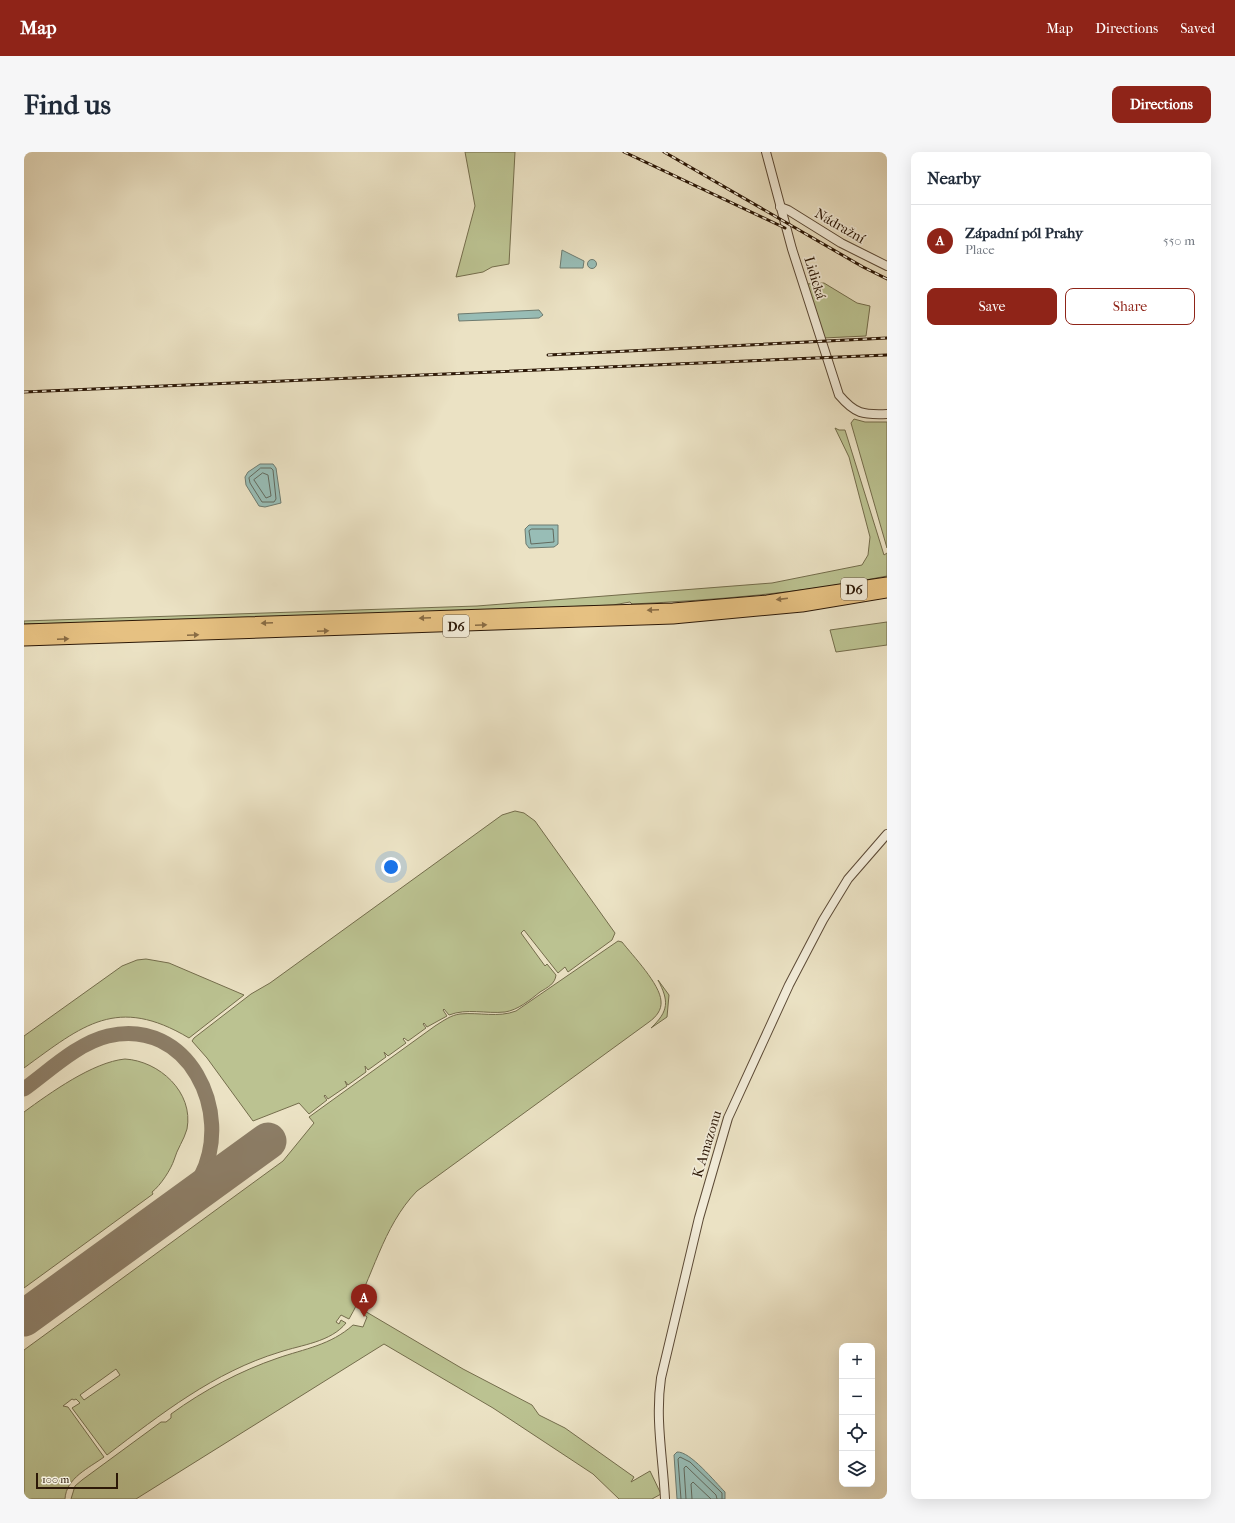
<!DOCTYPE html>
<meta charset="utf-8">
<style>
:root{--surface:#fff;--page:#f6f6f7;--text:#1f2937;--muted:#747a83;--line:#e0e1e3;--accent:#8f2418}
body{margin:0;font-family:"IM FELL French Canon",serif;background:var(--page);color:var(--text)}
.controls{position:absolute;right:12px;bottom:12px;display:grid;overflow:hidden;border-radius:8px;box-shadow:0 4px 16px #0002}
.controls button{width:36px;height:36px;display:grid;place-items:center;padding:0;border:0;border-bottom:1px solid var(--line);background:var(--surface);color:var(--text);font:20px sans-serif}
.scale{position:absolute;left:12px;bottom:10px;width:82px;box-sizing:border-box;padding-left:4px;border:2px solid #2c1807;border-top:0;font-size:11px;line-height:14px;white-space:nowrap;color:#2c1807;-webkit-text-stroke:3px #f2ecd9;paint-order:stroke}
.you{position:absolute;left:367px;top:715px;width:14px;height:14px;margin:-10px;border:3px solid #fff;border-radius:50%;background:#1a73e8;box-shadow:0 0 0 6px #1a73e833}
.badge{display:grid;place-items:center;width:26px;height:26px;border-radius:50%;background:var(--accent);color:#fff;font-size:13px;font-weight:700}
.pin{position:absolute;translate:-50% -33px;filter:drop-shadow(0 1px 2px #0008)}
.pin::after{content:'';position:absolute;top:21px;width:14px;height:12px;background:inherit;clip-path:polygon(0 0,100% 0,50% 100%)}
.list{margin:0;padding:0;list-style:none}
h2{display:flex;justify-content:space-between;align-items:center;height:52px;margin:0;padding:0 16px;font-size:17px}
h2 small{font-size:13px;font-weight:400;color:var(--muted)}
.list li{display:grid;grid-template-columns:26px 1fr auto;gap:12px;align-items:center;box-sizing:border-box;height:72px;padding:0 16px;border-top:1px solid var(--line)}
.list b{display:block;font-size:15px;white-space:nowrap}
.list p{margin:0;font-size:13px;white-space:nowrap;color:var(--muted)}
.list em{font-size:13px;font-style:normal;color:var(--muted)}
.actions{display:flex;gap:8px;padding:12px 16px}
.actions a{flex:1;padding:9px 0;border:1px solid var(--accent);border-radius:8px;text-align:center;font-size:14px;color:var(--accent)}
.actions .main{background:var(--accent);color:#fff}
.icon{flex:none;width:22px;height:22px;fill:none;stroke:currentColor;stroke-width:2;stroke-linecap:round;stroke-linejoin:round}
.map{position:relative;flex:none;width:863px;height:1347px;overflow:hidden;border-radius:8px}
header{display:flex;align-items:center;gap:24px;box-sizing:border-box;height:56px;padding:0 20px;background:var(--accent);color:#fff}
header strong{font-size:19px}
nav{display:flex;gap:22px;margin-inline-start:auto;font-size:14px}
.intro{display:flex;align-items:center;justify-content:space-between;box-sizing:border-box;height:96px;padding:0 24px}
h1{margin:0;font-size:28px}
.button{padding:10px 18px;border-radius:8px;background:var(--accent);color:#fff;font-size:14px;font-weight:700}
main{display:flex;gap:24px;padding:0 24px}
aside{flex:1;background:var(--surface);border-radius:8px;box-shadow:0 4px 16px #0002}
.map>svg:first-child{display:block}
.green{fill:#bbc291;stroke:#746d4c;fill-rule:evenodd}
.water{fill:#98bdb6;stroke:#6d7b70}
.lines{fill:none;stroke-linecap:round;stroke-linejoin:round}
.shore{stroke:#626a5e;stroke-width:1}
.taxiway{stroke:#8c7d66;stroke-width:15}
.runway{stroke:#8c7d66;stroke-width:37}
.minor-casing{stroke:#5c4a36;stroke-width:10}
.highway-casing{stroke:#2c1807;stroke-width:13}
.minor{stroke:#f2ecd9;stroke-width:8}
.highway{stroke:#e6c182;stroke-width:11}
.rail-casing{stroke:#2c1807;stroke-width:3}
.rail{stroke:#f2ecd9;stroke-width:1.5;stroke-dasharray:4.5;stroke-linecap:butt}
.oneway{fill:#896c44}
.labels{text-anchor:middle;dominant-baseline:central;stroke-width:3.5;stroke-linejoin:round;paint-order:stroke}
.shield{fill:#f2ecd9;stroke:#675846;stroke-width:1}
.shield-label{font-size:13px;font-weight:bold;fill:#2c1807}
.street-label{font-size:14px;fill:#2c1807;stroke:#f2ecd9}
</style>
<header>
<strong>Map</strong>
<nav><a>Map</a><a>Directions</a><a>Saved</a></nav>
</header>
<div class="intro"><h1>Find us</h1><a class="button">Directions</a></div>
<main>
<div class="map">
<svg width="863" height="1347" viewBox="0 0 863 1347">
<rect width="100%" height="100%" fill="#ebe2c4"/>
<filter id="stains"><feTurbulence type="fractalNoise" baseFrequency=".005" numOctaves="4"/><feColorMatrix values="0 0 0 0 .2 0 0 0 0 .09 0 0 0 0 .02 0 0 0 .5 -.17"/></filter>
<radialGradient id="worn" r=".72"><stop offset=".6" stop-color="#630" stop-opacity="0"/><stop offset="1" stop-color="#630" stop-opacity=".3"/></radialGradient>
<g class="green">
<polygon points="441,0 491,0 485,112 468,115 459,120 432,125 451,54"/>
<polygon points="800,131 833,151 846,154 842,184 799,186 783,132"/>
<polygon points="830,267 841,270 863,270 863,396 827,271"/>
<path d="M811,276L815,278H821L860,403L863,401V424C779,441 693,448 608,452L606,450L589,453L229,467L0,472V469L453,454L748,431L838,413L844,403L846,385L825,305Z"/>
<polygon points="863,470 863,493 812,500 806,478"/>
<path d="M491,659L500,661L511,669L591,781L588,788L544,820L541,815L534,821L500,778L497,781L521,814L523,812L532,823C531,832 524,835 516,840C506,848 494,858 481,860C462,862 443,856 425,863L420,857L419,858L423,864L403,875L400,871L399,872L402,876L384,889L380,886L379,887L382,891L364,904L360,900L362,905L344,918L341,914L342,920L324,933L321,929L323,934L304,947L301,943L300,944L303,948L285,962L275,951L229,969L183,906L168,889L170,886L227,842L246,831L478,663Z"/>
<path d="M594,789L598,790C609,804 636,832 637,849C638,858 632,865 625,870L393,1039C358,1075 349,1126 325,1167L317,1163L312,1170L315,1172L317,1168L322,1171C307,1190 277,1193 256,1200C190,1220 137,1262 83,1303L48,1256L56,1251L52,1247L50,1248L48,1247L39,1254L44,1255L80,1305C65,1316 42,1326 41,1347H0V1198L259,1009L290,971L285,965L411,874C419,869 427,863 436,862C455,860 474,866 492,859ZM92,1217L96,1223L60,1248L56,1243Z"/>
<path d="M122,807L145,811L220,843L165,886C93,843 59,873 0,916V884L98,814L113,808Z"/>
<path d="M634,828L645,843L643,865L627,876C645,859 645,849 634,828Z"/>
<path d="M101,907C135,909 170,940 163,977C160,988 153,997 150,1008C147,1017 137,1033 128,1040L129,1042L0,1136V960C26,941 69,910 101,907Z"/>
<path d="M339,1158L439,1217L508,1253L515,1263L541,1276L610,1325L607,1330L626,1319L637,1342L628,1347H595L569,1322L469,1256L360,1192L112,1347H47L51,1334L58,1328L137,1270H142L147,1266V1262C180,1238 216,1219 254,1206C280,1197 307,1193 329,1173L339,1175L343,1165L338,1161Z"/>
</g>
<g class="water">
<polygon points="538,98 560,109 559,116 536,116"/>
<circle cx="568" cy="112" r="4.5"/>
<polygon points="515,158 519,163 515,166 435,169 434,162"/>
<polygon points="236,312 249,312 252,316 257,351 241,355 235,354 222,333 221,325 224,320"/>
<polygon points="505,373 534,373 534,392 530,395 505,396 502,392 501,377"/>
<path d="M653,1300C666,1299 691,1330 701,1340V1347H653L650,1303Z"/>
</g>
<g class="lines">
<g class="shore">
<polygon points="237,316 247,316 249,318 252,347 250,350 238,350 226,331 225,326"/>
<polygon points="239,321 244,323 247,344 242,346 230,328"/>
<polygon points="508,377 529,377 530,390 507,392 505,379"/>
<polyline points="657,1347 654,1307 656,1305 666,1310 698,1341 698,1347"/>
<polyline points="662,1347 660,1316 662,1314 692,1343 693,1347"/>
<polyline points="668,1347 667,1332 669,1330 687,1347"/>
</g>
<path class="taxiway" d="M0,937C25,919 54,891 84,884C164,865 210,960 177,1024C162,1053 132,1069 108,1087"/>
<polyline class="runway" points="0,1166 244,989"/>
<defs>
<g id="minor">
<path d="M742,0L768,97L815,243C831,262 839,263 863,262"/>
<polyline points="756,55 764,58 817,91 863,114"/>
<path d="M641,1347C639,1306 631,1267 637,1226L675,1066L704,966L765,833L799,768L824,727L863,682"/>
</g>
<g id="highway">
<polyline points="0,478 649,457 743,449 863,431"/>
<polyline points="0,488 649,466 778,454 863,440"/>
</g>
</defs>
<use href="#minor" class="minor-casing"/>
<use href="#highway" class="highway-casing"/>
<use href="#minor" class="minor"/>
<use href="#highway" class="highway"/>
<defs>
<g id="rail">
<polyline points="600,0 761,76"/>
<polyline points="640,0 839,115 863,127"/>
<polyline points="524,203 863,186"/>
<polyline points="0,240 863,203"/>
</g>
</defs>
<use href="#rail" class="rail-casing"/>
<use href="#rail" class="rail"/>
</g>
<defs><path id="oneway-solid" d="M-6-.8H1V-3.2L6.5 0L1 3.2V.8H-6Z"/></defs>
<g class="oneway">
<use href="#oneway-solid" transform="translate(758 447) rotate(173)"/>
<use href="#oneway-solid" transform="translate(629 458) rotate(177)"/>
<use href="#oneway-solid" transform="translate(401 466) rotate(178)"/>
<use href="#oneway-solid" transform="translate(243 471) rotate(178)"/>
<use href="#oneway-solid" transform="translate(457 473) rotate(-2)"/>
<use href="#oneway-solid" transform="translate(299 479) rotate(-2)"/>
<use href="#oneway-solid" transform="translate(169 483) rotate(-2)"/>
<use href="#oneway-solid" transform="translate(39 487) rotate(-2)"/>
</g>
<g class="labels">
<g class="shield">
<rect x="817" y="426" width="26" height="22" rx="3"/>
<rect x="419" y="463" width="26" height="22" rx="3"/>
</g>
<g class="shield-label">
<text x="830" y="437">D6</text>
<text x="432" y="474">D6</text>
</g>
<g class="street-label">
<text transform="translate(816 74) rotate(30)">Nádražní</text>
<text transform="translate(791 126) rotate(73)">Lidická</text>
<text transform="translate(683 992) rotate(-73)">K Amazonu</text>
</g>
</g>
<rect width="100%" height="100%" filter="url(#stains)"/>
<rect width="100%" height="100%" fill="url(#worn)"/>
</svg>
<div class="controls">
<button>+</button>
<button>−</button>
<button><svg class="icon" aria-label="locate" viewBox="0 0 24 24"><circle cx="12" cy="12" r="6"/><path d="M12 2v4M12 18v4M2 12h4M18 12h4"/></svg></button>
<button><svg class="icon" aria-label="layers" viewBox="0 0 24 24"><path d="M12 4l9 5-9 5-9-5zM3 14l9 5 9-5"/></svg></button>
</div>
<div class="scale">100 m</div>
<div class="you"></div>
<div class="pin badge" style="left:340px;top:1165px">A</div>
</div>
<aside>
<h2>Nearby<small></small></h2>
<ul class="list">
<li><span class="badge">A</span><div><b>Západní pól Prahy</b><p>Place</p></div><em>550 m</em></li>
</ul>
<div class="actions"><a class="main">Save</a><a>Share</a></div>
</aside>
</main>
